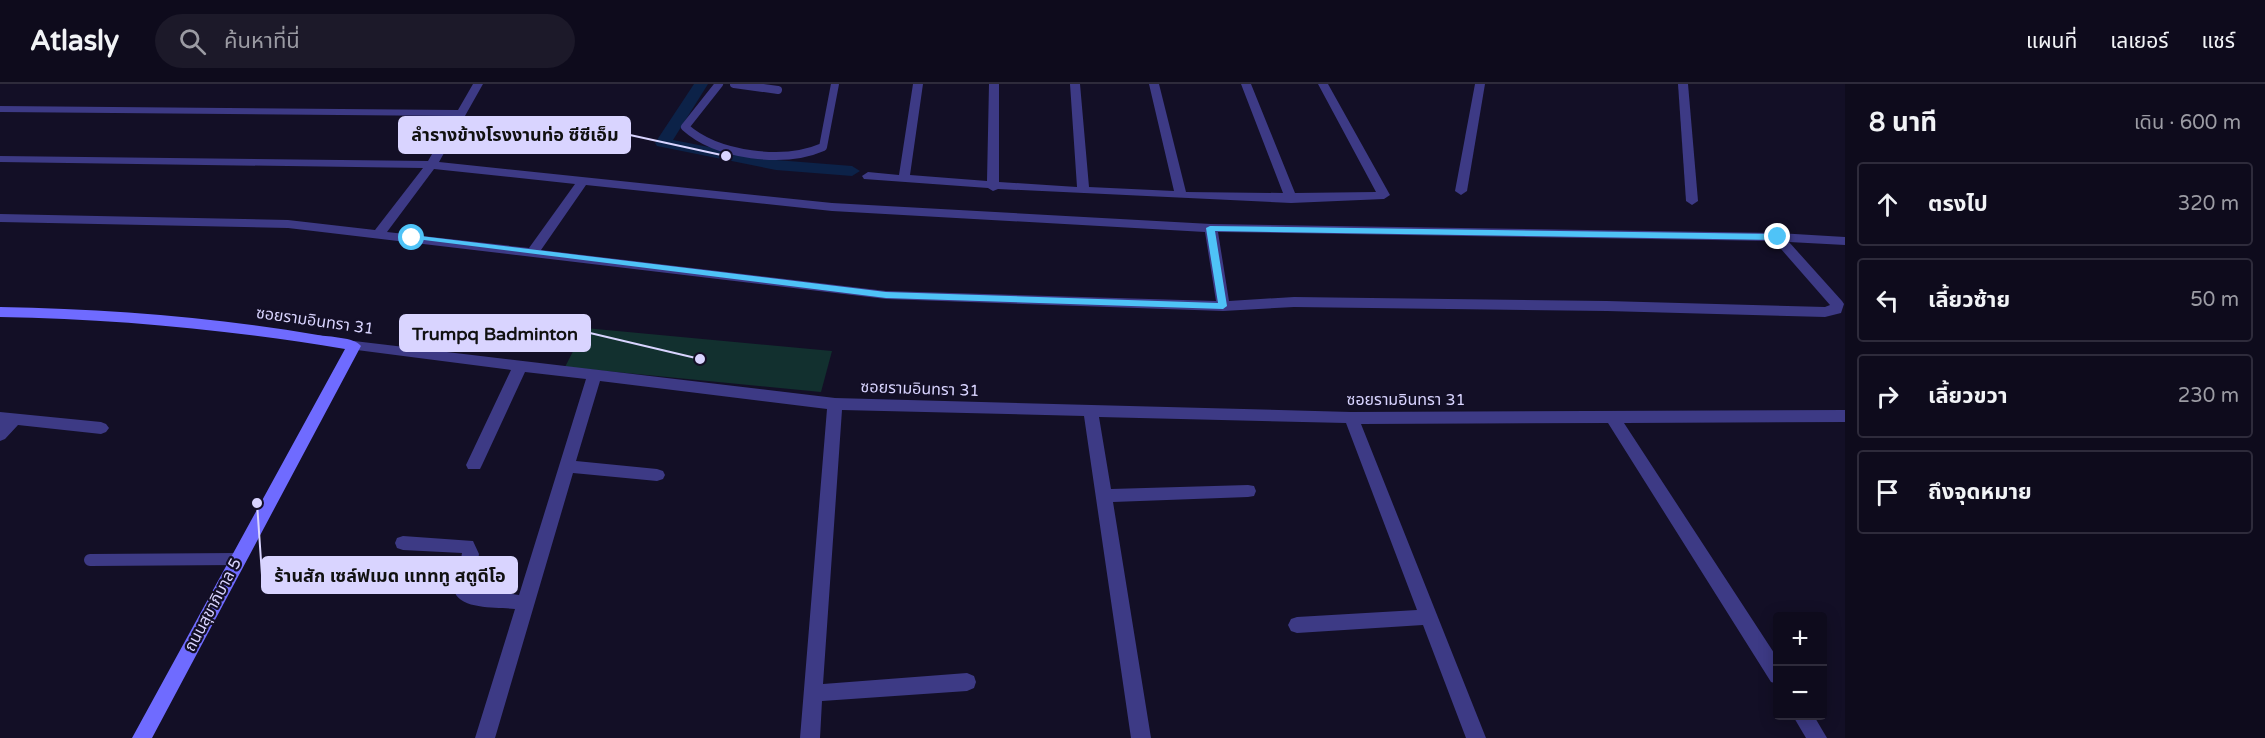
<!DOCTYPE html>
<html lang="th">
<meta charset="utf-8">
<style>
:root{--surface:#0e0b1c;--page:#1c1929;--text:#f1f3f6;--muted:#9b9ba3;--line:#2e2b3b}
body{margin:0;font-family:"Varela Round","Noto Sans Thai",sans-serif;background:var(--page);color:var(--text)}
.controls{position:absolute;right:18px;bottom:18px;display:grid;overflow:hidden;border-radius:6px;box-shadow:0 3px 15px #0003}
.controls button{width:54px;height:54px;display:grid;place-items:center;padding:0;border:0;border-bottom:2px solid var(--line);background:var(--surface);color:var(--text);font:30px sans-serif}
.stop{position:absolute;width:18px;height:18px;margin:-14px;border:4px solid #4fc3f7;border-radius:50%;background:#fff}
.stop.end{background:#4fc3f7;border-color:#fff;box-shadow:0 2px 6px #0008}
.list{margin:0;padding:0;list-style:none}
h2{display:flex;justify-content:space-between;align-items:center;height:78px;margin:0;padding:0 24px;font-size:26px}
h2 small{font-size:20px;font-weight:400;color:var(--muted)}
.list li{display:grid;grid-template-columns:39px 1fr auto;gap:18px;align-items:center;box-sizing:border-box;height:84px;margin:0 12px 12px;padding:0 12px;border:2px solid var(--line);border-radius:6px}
.list b{display:block;font-size:22px;white-space:nowrap}
.list em{font-size:20px;font-style:normal;color:var(--muted)}
.icon{flex:none;width:33px;height:33px;fill:none;stroke:currentColor;stroke-width:2;stroke-linecap:round;stroke-linejoin:round}
.map{position:relative;flex:none;width:1845px;height:654px;overflow:hidden}
header{display:flex;align-items:center;gap:36px;box-sizing:border-box;height:84px;padding:0 30px;background:var(--surface);border-bottom:2px solid var(--line)}
header strong{font-size:28px}
nav{display:flex;gap:33px;margin-inline-start:auto;font-size:21px}
.search{width:420px;height:54px;background:var(--page);display:flex;align-items:center;gap:15px;box-sizing:border-box;padding:0 21px;border-radius:33px;color:var(--muted);font-size:22px}
main{display:flex}
aside{flex:1;background:var(--surface)}
.map>svg:first-child{display:block}
.green{fill:#12302f}
.lines{fill:none;stroke-linecap:round;stroke-linejoin:round}
.canal{fill:#0c2248;fill-rule:evenodd}
.lane-far1{stroke:#3d3a85;stroke-width:8}
.lane{stroke:#3d3a85;stroke-width:12}
.street{fill:#3d3a85;fill-rule:evenodd}
.secondary{fill:#6f6bff;fill-rule:evenodd}
.route{fill:#4fc3f7}
.labels{text-anchor:middle;dominant-baseline:central;stroke-width:4.5;stroke-linejoin:round;paint-order:stroke}
.street-label{font-size:16px;fill:#d9d4ff;stroke:#130f26}
.leader{fill:none;stroke:#d9d4ff;stroke-width:2}
.callout-dot{fill:#d9d4ff;stroke:#130f26;stroke-width:2}
.callout{fill:#d9d4ff;stroke:#d9d4ff;stroke-width:2}
.callout-label{font-size:18px;text-anchor:middle;font-weight:bold;fill:#111}
</style>
<header>
<strong>Atlasly</strong>
<div class="search"><svg class="icon" aria-label="search" viewBox="0 0 24 24"><circle cx="10" cy="10" r="6"/><path d="M15 15l6 6"/></svg>ค้นหาที่นี่</div>
<nav><a>แผนที่</a><a>เลเยอร์</a><a>แชร์</a></nav>
</header>
<main>
<div class="map">
<svg width="1845" height="654" viewBox="0 0 1845 654">
<rect width="100%" height="100%" fill="#130f26"/>
<polygon class="green" points="585,244 832,267 821,308 565,283"/>
<g class="lines">
<polygon class="canal" points="694,0 708,0 673,56 776,76 852,82 860,87 852,92 776,86 657,62 655,59"/>
<g class="lane-far1">
<path d="M719,0L685,43C717,72 784,80 823,63L835,0"/>
<polyline points="734,0 778,6"/>
</g>
<polyline class="lane" points="90,476 237,475"/>
<g class="street">
<path d="M473,0H483L439,78L832,119L1211,140L1778,149L1845,153V161L1789,158L1842,217L1844,220L1841,229L1825,233L1607,227L1294,223L1223,227L886,215L288,144L0,138V130L288,136L375,146L423,84L0,78V72L428,77L454,32L0,28V22L458,26ZM434,85L575,100L529,164L387,148ZM586,101L832,127L1205,148L1216,217L886,207L541,166ZM1218,148L1774,157L1830,221L1825,223L1607,217L1294,213L1229,217Z"/>
<polygon points="913,0 923,0 910,91 987,97 989,0 999,0 999,98 1077,103 1070,0 1080,0 1089,103 1174,107 1149,0 1159,0 1186,108 1283,109 1241,0 1251,0 1295,109 1376,108 1318,0 1328,0 1390,111 1384,115 1291,119 998,105 993,107 988,104 864,95 862,92 868,88 899,91"/>
<polygon points="1475,0 1485,0 1467,107 1461,111 1455,107"/>
<polygon points="1678,0 1688,0 1698,117 1692,121 1686,117"/>
<path d="M354,257L835,314L1351,328L1845,326V338L1624,339L1778,575V600L1771,598L1608,339L1361,340L1486,654H1466L1423,541L1297,549L1291,547L1288,541L1291,535L1297,533L1417,526L1346,339L1099,333L1111,405L1248,401L1254,402L1256,407L1254,412L1248,413L1113,418L1151,654H1131L1084,332L842,326L823,600L967,589L974,592L976,598L974,604L967,607L822,617L820,654H800L827,325L600,297L576,377L657,385L663,387L665,391L663,395L657,397L573,389L495,654H475L515,525C499,523 463,526 455,509L462,469L403,466L397,464L395,459L397,454L403,452L473,457L479,470L473,505L519,511L586,295L525,288L482,381L480,385H468L466,381L511,286L349,265L347,262Z"/>
<polygon points="0,328 101,338 106,340 109,344 106,348 101,350 18,341 5,355 0,357"/>
<polygon points="1793,632 1814,632 1827,654 1806,654"/>
</g>
<path class="secondary" d="M0,223C107,225 213,233 318,251C329,253 354,253 361,262L152,654H132L345,265C231,246 116,235 0,233Z"/>
</g>
<polygon class="route" points="1210,142 1778,150 1782,153 1778,156 1215,147 1227,222 1223,225 886,214 408,154 412,151 886,208 1218,219 1206,144"/>
<g class="labels">
<g class="street-label">
<text transform="translate(315 237) rotate(8)">ซอยรามอินทรา 31</text>
<text transform="translate(920 305) rotate(2)">ซอยรามอินทรา 31</text>
<text x="1406" y="316">ซอยรามอินทรา 31</text>
<text transform="translate(213 521) rotate(-62)">ถนนสุขาภิบาล 5</text>
</g>
</g>
<path class="leader" d="M726 72L630 51M700 275L590 249M257 419L262 491"/>
<g class="callout-dot">
<circle cx="726" cy="72" r="6"/>
<circle cx="700" cy="275" r="6"/>
<circle cx="257" cy="419" r="6"/>
</g>
<g class="callout">
<rect x="399" y="33" width="231" height="36" rx="6"/>
<rect x="400" y="231" width="190" height="36" rx="6"/>
<rect x="262" y="473" width="255" height="36" rx="6"/>
</g>
<g class="callout-label">
<text x="515" y="57">ลำรางข้างโรงงานท่อ ซีซีเอ็ม</text>
<text x="495" y="256">Trumpq Badminton</text>
<text x="390" y="498">ร้านสัก เซล์ฟเมด แทททู สตูดีโอ</text>
</g>
</svg>
<div class="controls">
<button>+</button>
<button>−</button>
</div>
<div class="stop" style="left:412px;top:154px"></div>
<div class="stop end" style="left:1778px;top:153px"></div>
</div>
<aside>
<h2>8 นาที<small>เดิน · 600 m</small></h2>
<ul class="list">
<li><svg class="icon" aria-label="ahead" viewBox="0 0 24 24"><path d="M12 20V5M6 11l6-6 6 6"/></svg><div><b>ตรงไป</b></div><em>320 m</em></li>
<li><svg class="icon" aria-label="left" viewBox="0 0 24 24"><path d="M17 20v-9H6M10 6l-5 5 5 5"/></svg><div><b>เลี้ยวซ้าย</b></div><em>50 m</em></li>
<li><svg class="icon" aria-label="right" viewBox="0 0 24 24"><path d="M7 20v-9h11M14 6l5 5-5 5"/></svg><div><b>เลี้ยวขวา</b></div><em>230 m</em></li>
<li><svg class="icon" aria-label="arrive" viewBox="0 0 24 24"><path d="M6 21V4h12l-3 4 3 4H6"/></svg><div><b>ถึงจุดหมาย</b></div></li>
</ul>
</aside>
</main>
